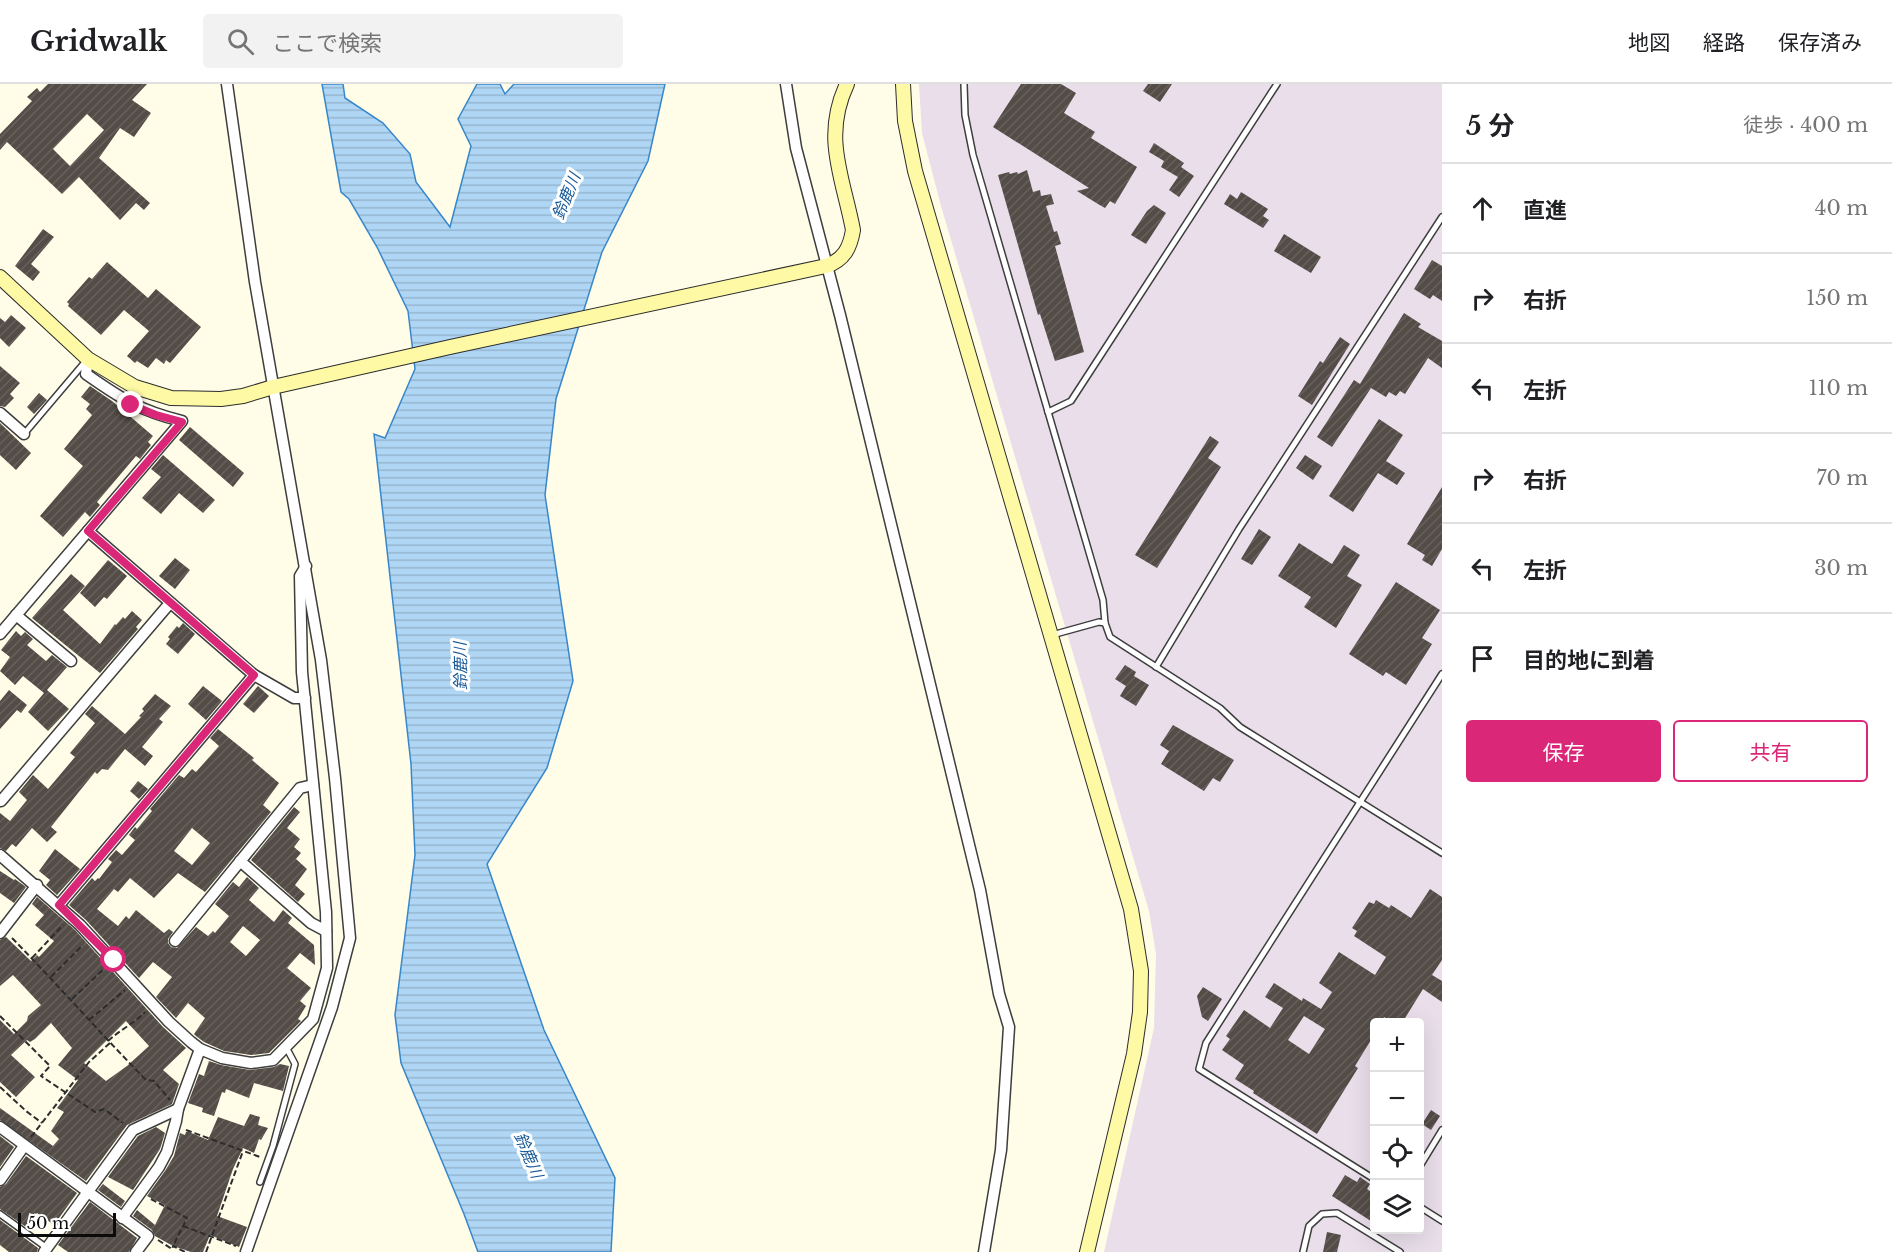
<!DOCTYPE html>
<html lang="ja">
<meta charset="utf-8">
<style>
:root{--surface:#fff;--page:#f2f2f2;--text:#202124;--muted:#757577;--line:#e0e0e0;--accent:#db2777}
body{margin:0;font-family:"Libre Baskerville","Noto Sans JP",serif;background:var(--page);color:var(--text)}
.controls{position:absolute;right:18px;bottom:18px;display:grid;overflow:hidden;border-radius:6px;box-shadow:0 6px 24px #0002}
.controls button{width:54px;height:54px;display:grid;place-items:center;padding:0;border:0;border-bottom:2px solid var(--line);background:var(--surface);color:var(--text);font:30px sans-serif}
.scale{position:absolute;left:18px;bottom:15px;width:98px;box-sizing:border-box;padding-left:6px;border:3px solid #0b0b0b;border-top:0;font-size:16px;line-height:21px;white-space:nowrap;color:#0b0b0b;-webkit-text-stroke:4px #fff;paint-order:stroke}
.stop{position:absolute;width:18px;height:18px;margin:-14px;border:4px solid #db2777;border-radius:50%;background:#fff}
.stop.end{background:#db2777;border-color:#fff;box-shadow:0 2px 6px #0008}
.list{margin:0;padding:0;list-style:none}
h2{display:flex;justify-content:space-between;align-items:center;height:78px;margin:0;padding:0 24px;font-size:26px}
h2 small{font-size:20px;font-weight:400;color:var(--muted)}
.list li{display:grid;grid-template-columns:39px 1fr auto;gap:18px;align-items:center;box-sizing:border-box;height:90px;padding:0 24px;border-top:2px solid var(--line)}
.list b{display:block;font-size:22px;white-space:nowrap}
.list em{font-size:20px;font-style:normal;color:var(--muted)}
.actions{display:flex;gap:12px;padding:18px 24px}
.actions a{flex:1;padding:14px 0;border:2px solid var(--accent);border-radius:6px;text-align:center;font-size:21px;color:var(--accent)}
.actions .main{background:var(--accent);color:#fff}
.icon{flex:none;width:33px;height:33px;fill:none;stroke:currentColor;stroke-width:2;stroke-linecap:round;stroke-linejoin:round}
.map{position:relative;flex:none;width:1442px;height:1168px;overflow:hidden}
header{display:flex;align-items:center;gap:36px;box-sizing:border-box;height:84px;padding:0 30px;background:var(--surface);border-bottom:2px solid var(--line)}
header strong{font-size:28px}
nav{display:flex;gap:33px;margin-inline-start:auto;font-size:21px}
.search{width:420px;height:54px;background:var(--page);display:flex;align-items:center;gap:15px;box-sizing:border-box;padding:0 21px;border-radius:6px;color:var(--muted);font-size:22px}
main{display:flex}
aside{flex:1;background:var(--surface)}
.map>svg:first-child{display:block}
.industrial{fill:#e9deea;fill-rule:evenodd}
.water{fill:url(#water-rules);stroke:#3787ca;stroke-width:1.5}
.building{fill:url(#building-hatch);fill-rule:evenodd}
.lines{fill:none;stroke-linecap:round;stroke-linejoin:round}
.lane-casing{stroke:#3e3e3e;stroke-width:8}
.street-casing{stroke:#3e3e3e;stroke-width:13}
.secondary-casing{stroke:#2d2d2d;stroke-width:16}
.path{stroke:#2d2d2d;stroke-width:2;stroke-dasharray:6 3;stroke-linecap:butt}
.lane{stroke:#fff;stroke-width:5}
.street{stroke:#fff;stroke-width:10}
.secondary{stroke:#fdf9a5;stroke-width:14}
.route{stroke:#db2777;stroke-width:8}
.labels{text-anchor:middle;dominant-baseline:central;stroke-width:6;stroke-linejoin:round;paint-order:stroke}
.water-label{font-size:16px;font-style:italic;fill:#185998;stroke:#fff}
</style>
<header>
<strong>Gridwalk</strong>
<div class="search"><svg class="icon" aria-label="search" viewBox="0 0 24 24"><circle cx="10" cy="10" r="6"/><path d="M15 15l6 6"/></svg>ここで検索</div>
<nav><a>地図</a><a>経路</a><a>保存済み</a></nav>
</header>
<main>
<div class="map">
<svg width="1442" height="1168" viewBox="0 0 1442 1168">
<defs>
<pattern id="water-rules" width="6" height="5" patternUnits="userSpaceOnUse" patternTransform="scale(1.5)"><rect width="6" height="5" fill="#afd6f4"/><path d="M0 2.5h6" fill="none" stroke="#95b6d0"/></pattern>
<pattern id="building-hatch" width="6" height="6" patternUnits="userSpaceOnUse" patternTransform="scale(1.5)"><rect width="6" height="6" fill="#534c47"/><path d="M-1 1l2-2M0 6l6-6M5 7l2-2" fill="none" stroke="#67615d"/></pattern>
</defs>
<rect width="100%" height="100%" fill="#fffce8"/>
<path class="industrial" d="M919,0H1442V1168H1104L1154,944L1156,870L1149,827L941,122L922,49ZM1374,938H1420V1146H1374Z"/>
<polygon class="water" points="322,0 343,0 345,14 383,39 410,70 416,98 450,143 471,62 458,35 477,0 500,0 505,10 514,0 665,0 648,77 602,168 556,315 545,411 573,597 547,684 487,780 544,946 615,1094 611,1168 478,1168 464,1130 401,979 395,931 415,771 411,680 374,350 385,354 415,285 408,227 377,163 349,115 341,108"/>
<g class="building">
<path d="M48,0H147L132,16L151,29L134,53L120,44L99,74L150,119L144,126L136,119L120,136L79,93L62,110L7,58L0,66V50L32,17L27,13L37,4L40,8ZM87,30L104,46L70,82L53,65Z"/>
<polygon points="1021,0 1061,0 1076,9 1064,29 1095,48 1091,54 1137,83 1115,120 1110,117 1105,124 1098,120 1077,107 1089,104 993,43"/>
<polygon points="1148,0 1172,0 1160,18 1143,7"/>
<polygon points="1154,59 1184,79 1181,83 1194,92 1179,113 1169,106 1178,93 1161,83 1164,77 1149,68"/>
<polygon points="1027,86 1033,108 1040,106 1041,112 1051,110 1054,120 1046,122 1054,148 1057,147 1061,160 1055,162 1084,268 1055,277 1040,230 1038,231 998,91 1009,88 1010,90 1017,88 1018,90"/>
<polygon points="1241,108 1268,125 1263,132 1269,136 1263,144 1224,120 1230,110 1237,115"/>
<polygon points="1154,121 1166,129 1146,160 1131,151 1147,127"/>
<polygon points="43,145 54,153 31,180 40,188 33,197 15,182"/>
<polygon points="1284,150 1321,173 1311,189 1274,167"/>
<polygon points="1432,176 1442,182 1442,217 1433,211 1430,215 1414,205"/>
<polygon points="107,178 148,214 156,205 201,243 170,279 166,276 164,280 156,274 148,284 137,277 135,279 127,272 149,247 124,226 101,251 68,222 69,220 67,218 89,193 92,195"/>
<polygon points="1404,229 1421,240 1418,243 1442,257 1442,284 1428,274 1405,310 1400,307 1396,312 1389,308 1386,313 1371,304 1332,363 1317,353 1354,296 1360,300"/>
<polygon points="11,231 26,244 9,263 0,254 0,234 5,238"/>
<polygon points="1340,253 1350,260 1312,321 1298,312 1320,277 1323,279"/>
<polygon points="0,282 20,299 10,310 14,314 5,323 0,322"/>
<polygon points="90,302 112,317 153,352 148,358 151,361 140,375 136,372 97,418 100,421 90,433 85,428 63,453 40,432 83,382 64,365 92,331 86,325 90,320 81,313"/>
<polygon points="39,309 47,316 34,330 27,323"/>
<polygon points="1379,335 1403,351 1386,377 1405,389 1397,401 1378,389 1353,428 1329,412"/>
<polygon points="0,339 31,369 16,386 0,371"/>
<polygon points="190,343 244,389 233,403 179,356"/>
<polygon points="1210,352 1219,358 1208,374 1221,383 1157,484 1135,471"/>
<polygon points="163,371 215,416 203,429 179,409 161,430 142,414 161,393 151,385"/>
<polygon points="1305,371 1322,382 1313,396 1296,384"/>
<polygon points="1442,403 1442,465 1432,482 1422,476 1425,471 1407,460"/>
<polygon points="1259,445 1271,453 1252,481 1241,475"/>
<polygon points="1299,459 1332,480 1344,461 1360,471 1347,492 1362,501 1336,544 1304,523 1311,513 1278,492"/>
<polygon points="175,474 190,486 175,505 159,492"/>
<polygon points="108,476 127,492 107,515 104,513 95,523 80,509"/>
<polygon points="71,490 85,502 63,526 100,560 115,540 116,541 123,533 125,535 132,527 142,536 136,543 138,545 100,589 32,534"/>
<polygon points="1396,498 1440,526 1422,554 1432,560 1406,601 1386,588 1383,592 1349,570"/>
<polygon points="183,539 195,550 178,570 166,560 170,555 168,553 177,542 179,544"/>
<polygon points="16,547 21,552 25,548 33,555 27,561 46,577 52,571 67,583 47,606 69,625 48,647 28,628 44,609 23,592 15,601 0,587 10,573 1,566"/>
<polygon points="1125,581 1136,588 1134,592 1149,601 1136,622 1120,612 1126,602 1115,595"/>
<polygon points="203,602 222,617 206,636 188,620"/>
<polygon points="258,602 269,612 254,629 243,620"/>
<polygon points="9,606 27,621 21,629 17,626 0,645 0,617"/>
<polygon points="155,610 171,622 159,635 163,638 142,663 153,672 145,682 125,665 108,686 102,685 97,690 95,688 78,709 51,743 57,748 47,758 32,744 16,763 12,760 6,767 0,764 0,729 10,737 27,716 19,708 33,691 48,705 75,673 70,669 95,639 85,630 92,622 125,650 141,633 139,632 144,627 142,625"/>
<polygon points="1173,641 1234,676 1220,698 1213,694 1204,707 1161,680 1169,667 1160,661"/>
<path d="M218,645L254,674L252,676L279,699L263,721L271,728L205,808L178,789L154,814L130,794L118,808L114,805L97,825L118,842L126,832L129,835L136,826L164,849L169,845L173,848L168,855V859L171,863L177,864L196,843L208,852L213,847L215,849L229,832L215,820L233,798L239,803L247,793L259,804L249,816L274,838L283,826L292,834L288,839L314,861L315,881L300,869L287,884L311,904L300,917L306,922L298,935L301,937L269,969L251,971L224,967L204,958L196,952L194,950L205,934L188,919L176,934L156,913L172,893L153,878L139,894L86,836L69,821L92,794L95,797L98,794L99,795L112,778L108,775L116,766L122,771L135,756L129,751L135,743L137,745L152,727L150,725L179,691L184,694L192,685L196,688L219,662L210,654ZM192,744L210,759L192,781L174,767ZM243,842L260,856L246,872L230,858Z"/>
<polygon points="138,697 148,705 139,715 130,707"/>
<polygon points="294,723 300,728 287,744 300,755 294,763 301,769 296,775 307,785 295,801 305,810 298,818 251,776"/>
<polygon points="55,765 80,785 57,811 46,801 50,796 39,787"/>
<polygon points="0,787 14,796 15,795 26,803 14,819 0,809"/>
<path d="M1430,805L1442,813V876L1432,891L1442,897V918L1423,905L1402,939H1393L1384,933L1381,939H1374V951L1355,982L1358,984L1317,1050L1253,1009L1254,1007L1235,995L1244,981L1222,966L1230,955L1226,952L1244,926L1270,944L1283,924L1265,913L1274,899L1302,917L1303,914L1321,925L1332,908L1319,899L1339,868L1375,891L1386,873L1354,852L1357,847L1352,844L1369,818L1374,820L1376,816L1389,824L1391,821L1411,834ZM1304,932L1325,945L1309,970L1288,956Z"/>
<path d="M37,813L75,846L163,943L186,964L163,986L179,1000L172,1020L127,1041L86,1097L0,1036V1024L53,1062L59,1055L51,1047L64,1028L57,1024L78,996L58,981L72,964L51,939L35,955L30,958L27,956L11,971L35,993L16,1013L0,998V936L14,950L27,937L28,932L41,921L13,891L0,902V856L6,853L31,877L37,871L39,873L54,857L35,841L44,831L32,820ZM126,937L149,962L127,982L106,997L84,979Z"/>
<polygon points="1203,903 1222,915 1208,937 1202,933 1197,912"/>
<polygon points="209,977 221,981 250,986 274,983 280,980 289,982 283,1007 254,999 249,1014 226,1005 225,1009 222,1008 214,1032 202,1028 203,1024 188,1019 199,990 204,992"/>
<polygon points="1431,1026 1440,1032 1431,1046 1422,1040"/>
<polygon points="250,1030 260,1033 258,1041 268,1044 261,1056 259,1055 254,1069 243,1064 233,1085 217,1132 247,1143 239,1163 210,1151 203,1168 191,1168 173,1162 155,1152 152,1146 133,1132 137,1126 155,1141 165,1121 147,1112 165,1087 174,1072 180,1049 185,1051 186,1048 189,1048 208,1056 218,1033 244,1042"/>
<polygon points="156,1043 165,1049 160,1065 133,1106 108,1093 138,1052"/>
<polygon points="0,1052 14,1063 0,1083"/>
<polygon points="26,1072 77,1109 54,1141 37,1129 26,1143 0,1125 0,1103 6,1100"/>
<polygon points="1345,1091 1357,1098 1360,1093 1370,1100 1367,1105 1374,1110 1374,1139 1332,1112"/>
<polygon points="103,1100 125,1117 121,1123 98,1106"/>
<polygon points="90,1118 137,1154 129,1168 68,1168 58,1161"/>
<polygon points="0,1136 38,1164 37,1168 9,1168 0,1161"/>
<polygon points="1327,1148 1341,1151 1337,1168 1323,1168"/>
</g>
<g class="lines">
<defs>
<g id="lane">
<polyline points="964,0 965,31 973,71 1103,516 1105,539 1110,553 1220,624 1240,643 1442,769"/>
<polyline points="1048,328 1071,317 1277,0"/>
<polyline points="24,350 85,278"/>
<polyline points="1052,551 1099,538 1105,539"/>
<polyline points="1156,583 1239,445 1442,133"/>
<polyline points="1420,1082 1442,1046"/>
<polyline points="1374,1095 1199,985 1206,959 1442,590"/>
<polyline points="260,1098 273,1062 295,980 286,963"/>
<polyline points="1420,1123 1442,1137"/>
<polyline points="0,1130 47,1164"/>
<polyline points="1303,1168 1309,1142 1322,1130 1337,1129 1400,1168"/>
</g>
<g id="street">
<polyline points="227,0 255,198 321,576 335,694 350,854 332,923 246,1168"/>
<polyline points="786,0 796,64 840,231 980,806 999,910 1009,943 1001,1066 984,1168"/>
<polyline points="0,329 24,350"/>
<polyline points="88,447 254,591 294,614 305,614"/>
<polyline points="16,531 71,577"/>
<path d="M0,550L182,337C140,327 120,314 86,290L88,275"/>
<polyline points="1,717 170,519"/>
<polyline points="0,771 80,841 169,938 191,958 200,965 222,974 251,979 273,976 313,935 327,884 326,828 302,588 300,492 306,482"/>
<polyline points="240,777 311,839 326,847"/>
<polyline points="59,821 254,591"/>
<polyline points="0,849 37,801"/>
<polyline points="175,857 300,704 313,701"/>
<polyline points="0,1043 148,1152 136,1168"/>
<polyline points="0,1096 24,1062"/>
<polyline points="122,1134 159,1083 167,1068 176,1037 178,1025 200,965"/>
<polyline points="44,1168 133,1046 178,1025"/>
</g>
<g id="secondary">
<polyline points="903,0 905,37 915,87 1131,825 1141,887 1140,928 1134,970 1087,1168"/>
<path d="M0,193L88,275L135,303L171,314L221,315L243,312L273,303L450,263L826,182C844,176 850,164 853,146C843,93 822,53 847,0"/>
</g>
</defs>
<use href="#lane" class="lane-casing"/>
<use href="#street" class="street-casing"/>
<use href="#secondary" class="secondary-casing"/>
<g class="path">
<path d="M12,854C58,901 101,950 146,996L154,997L170,1016"/>
<polyline points="32,874 63,841"/>
<polyline points="51,893 83,861"/>
<polyline points="72,915 105,884"/>
<polyline points="0,932 50,982 41,992 95,1028 104,1025 123,1039"/>
<polyline points="89,936 125,906"/>
<path d="M108,957C120,946 133,940 145,928"/>
<polyline points="0,1003 26,1027 42,1039"/>
<polyline points="186,1046 260,1073"/>
<polyline points="31,1053 89,978 110,959"/>
<polyline points="151,1115 187,1134 173,1162"/>
<polyline points="183,1142 236,1162"/>
<polyline points="158,1156 172,1165 173,1162 185,1168"/>
<polyline points="206,1168 243,1067"/>
</g>
<use href="#lane" class="lane"/>
<use href="#street" class="street"/>
<use href="#secondary" class="secondary"/>
</g>
<g class="lines">
<polyline class="route" points="114,876 59,821 254,591 88,447 182,338 156,331 131,321"/>
</g>
<g class="labels">
<g class="water-label">
<text transform="translate(566 112) rotate(-68)">鈴鹿川</text>
<text transform="translate(460 582) rotate(-91)">鈴鹿川</text>
<text transform="translate(529 1071) rotate(67)">鈴鹿川</text>
</g>
</g>
</svg>
<div class="controls">
<button>+</button>
<button>−</button>
<button><svg class="icon" aria-label="locate" viewBox="0 0 24 24"><circle cx="12" cy="12" r="6"/><path d="M12 2v4M12 18v4M2 12h4M18 12h4"/></svg></button>
<button><svg class="icon" aria-label="layers" viewBox="0 0 24 24"><path d="M12 4l9 5-9 5-9-5zM3 14l9 5 9-5"/></svg></button>
</div>
<div class="scale">50 m</div>
<div class="stop" style="left:114px;top:876px"></div>
<div class="stop end" style="left:131px;top:321px"></div>
</div>
<aside>
<h2>5 分<small>徒歩 · 400 m</small></h2>
<ul class="list">
<li><svg class="icon" aria-label="ahead" viewBox="0 0 24 24"><path d="M12 20V5M6 11l6-6 6 6"/></svg><div><b>直進</b></div><em>40 m</em></li>
<li><svg class="icon" aria-label="right" viewBox="0 0 24 24"><path d="M7 20v-9h11M14 6l5 5-5 5"/></svg><div><b>右折</b></div><em>150 m</em></li>
<li><svg class="icon" aria-label="left" viewBox="0 0 24 24"><path d="M17 20v-9H6M10 6l-5 5 5 5"/></svg><div><b>左折</b></div><em>110 m</em></li>
<li><svg class="icon" aria-label="right" viewBox="0 0 24 24"><path d="M7 20v-9h11M14 6l5 5-5 5"/></svg><div><b>右折</b></div><em>70 m</em></li>
<li><svg class="icon" aria-label="left" viewBox="0 0 24 24"><path d="M17 20v-9H6M10 6l-5 5 5 5"/></svg><div><b>左折</b></div><em>30 m</em></li>
<li><svg class="icon" aria-label="arrive" viewBox="0 0 24 24"><path d="M6 21V4h12l-3 4 3 4H6"/></svg><div><b>目的地に到着</b></div></li>
</ul>
<div class="actions"><a class="main">保存</a><a>共有</a></div>
</aside>
</main>
